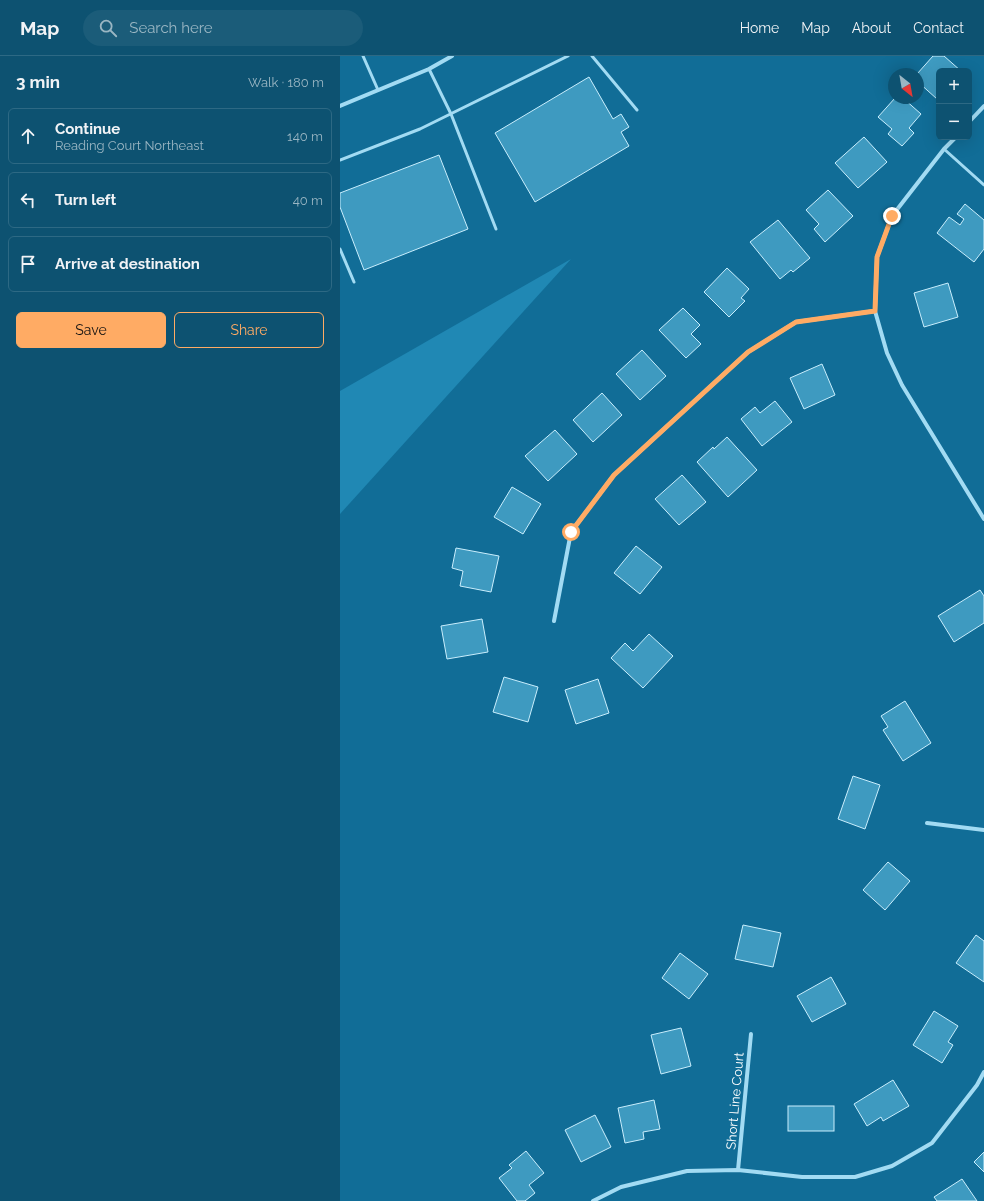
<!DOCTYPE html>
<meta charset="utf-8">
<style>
:root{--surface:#0d5271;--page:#1b5c79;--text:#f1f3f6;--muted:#9ab6c3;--line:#2d6984;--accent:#ffab64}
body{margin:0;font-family:Raleway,sans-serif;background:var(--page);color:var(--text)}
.controls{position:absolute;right:12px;top:12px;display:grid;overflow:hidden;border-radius:6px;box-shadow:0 4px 16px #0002}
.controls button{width:36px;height:36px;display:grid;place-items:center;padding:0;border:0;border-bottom:1px solid var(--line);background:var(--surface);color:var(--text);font:20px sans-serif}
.compass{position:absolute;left:548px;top:12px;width:36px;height:36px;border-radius:50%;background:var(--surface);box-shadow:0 4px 16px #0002;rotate:149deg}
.stop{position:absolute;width:12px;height:12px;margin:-9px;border:3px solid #ffab64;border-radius:50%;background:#fff}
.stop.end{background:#ffab64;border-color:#fff;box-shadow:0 1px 4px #0008}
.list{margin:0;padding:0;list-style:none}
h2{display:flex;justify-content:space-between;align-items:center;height:52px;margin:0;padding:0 16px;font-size:17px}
h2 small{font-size:13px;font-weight:400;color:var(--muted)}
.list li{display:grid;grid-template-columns:26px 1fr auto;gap:12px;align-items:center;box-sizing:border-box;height:56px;margin:0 8px 8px;padding:0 8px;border:1px solid var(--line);border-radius:6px}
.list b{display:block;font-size:15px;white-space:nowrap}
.list p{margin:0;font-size:13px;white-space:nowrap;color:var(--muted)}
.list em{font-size:13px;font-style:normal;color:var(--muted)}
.actions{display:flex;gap:8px;padding:12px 16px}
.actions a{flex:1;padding:9px 0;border:1px solid var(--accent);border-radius:6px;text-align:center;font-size:14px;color:var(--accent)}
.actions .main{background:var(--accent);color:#111}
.icon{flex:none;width:22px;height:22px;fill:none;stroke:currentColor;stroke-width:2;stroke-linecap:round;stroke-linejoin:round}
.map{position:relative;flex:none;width:644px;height:1145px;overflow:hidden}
header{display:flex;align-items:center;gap:24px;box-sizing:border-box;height:56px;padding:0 20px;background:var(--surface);border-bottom:1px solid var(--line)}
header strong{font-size:19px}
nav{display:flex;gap:22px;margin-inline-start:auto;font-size:14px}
.search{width:280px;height:36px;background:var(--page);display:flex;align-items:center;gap:10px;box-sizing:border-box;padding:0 14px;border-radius:22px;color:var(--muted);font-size:15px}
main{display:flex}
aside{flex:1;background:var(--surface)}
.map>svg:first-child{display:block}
.green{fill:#2088b4}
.building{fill:#3e9ac0;stroke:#c9eefd}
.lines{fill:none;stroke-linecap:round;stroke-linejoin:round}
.service{stroke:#a2dbf3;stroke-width:3}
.minor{stroke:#a2dbf3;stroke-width:4}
.route{stroke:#ffab64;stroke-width:5}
.labels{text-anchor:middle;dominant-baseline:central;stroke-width:3;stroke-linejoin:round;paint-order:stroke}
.street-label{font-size:13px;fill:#fff;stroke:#116d97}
</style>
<header>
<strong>Map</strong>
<div class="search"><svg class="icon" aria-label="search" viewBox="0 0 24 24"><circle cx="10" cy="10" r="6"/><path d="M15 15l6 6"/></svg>Search here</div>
<nav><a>Home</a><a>Map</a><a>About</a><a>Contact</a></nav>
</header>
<main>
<aside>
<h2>3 min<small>Walk · 180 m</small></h2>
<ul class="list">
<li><svg class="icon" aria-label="ahead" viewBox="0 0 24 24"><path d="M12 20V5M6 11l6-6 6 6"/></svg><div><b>Continue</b><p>Reading Court Northeast</p></div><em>140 m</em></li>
<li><svg class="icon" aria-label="left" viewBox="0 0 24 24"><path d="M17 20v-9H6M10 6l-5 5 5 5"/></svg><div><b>Turn left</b></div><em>40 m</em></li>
<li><svg class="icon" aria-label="arrive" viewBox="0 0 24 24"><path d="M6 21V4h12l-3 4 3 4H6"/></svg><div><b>Arrive at destination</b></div></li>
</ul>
<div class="actions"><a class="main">Save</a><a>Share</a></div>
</aside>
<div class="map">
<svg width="644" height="1145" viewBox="0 0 644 1145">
<rect width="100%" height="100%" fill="#116d97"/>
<polygon class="green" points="231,203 0,458 0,335"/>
<g class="building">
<polygon points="593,0 604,0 621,15 599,15 599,40 597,43 578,26 578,18 577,18"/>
<polygon points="249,21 273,63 281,58 289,71 281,76 289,90 195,146 155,77"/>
<polygon points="555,42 563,42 581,58 569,72 574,77 562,90 548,78 552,73 538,61"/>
<polygon points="524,81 547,106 518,132 495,107"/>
<polygon points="99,99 128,173 24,214 0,151 0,137"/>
<polygon points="488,134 513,160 485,186 474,173 479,168 466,154"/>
<polygon points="625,148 644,164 644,193 634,206 597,177 609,161 620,169 624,163 617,158"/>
<polygon points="438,164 470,202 453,216 451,214 440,223 410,186"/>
<polygon points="387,212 409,233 401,242 405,245 389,261 364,236"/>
<polygon points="608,227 618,261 584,271 574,237"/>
<polygon points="343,252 360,269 351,278 361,288 346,302 319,274"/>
<polygon points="302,294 326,320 300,344 276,318"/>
<polygon points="482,308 495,339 464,353 450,322"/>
<polygon points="262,337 282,359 253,386 233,364"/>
<polygon points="435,345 452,366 422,390 401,363 415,351 420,357"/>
<polygon points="215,374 237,398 208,425 185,400"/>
<polygon points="387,381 417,414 388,441 357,406 373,391 374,393"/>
<polygon points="342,419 366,446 339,469 315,443"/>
<polygon points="172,431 201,448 183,478 154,461"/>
<polygon points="296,490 322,511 300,538 274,517"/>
<polygon points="116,492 159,500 151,536 120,530 123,515 112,512"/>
<polygon points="640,534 644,540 644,567 614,586 598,560"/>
<polygon points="142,563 148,596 107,603 101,570"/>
<polygon points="309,578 333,600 303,632 271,602 285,587 293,595"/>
<polygon points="164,621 198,631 188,666 153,656"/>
<polygon points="258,623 269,657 236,668 225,634"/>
<polygon points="565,645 591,687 563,705 543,674 548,671 541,660"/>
<polygon points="513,720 540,729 525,773 498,763"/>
<polygon points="548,806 570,825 545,854 523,834"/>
<polygon points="403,869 441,877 433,911 395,903"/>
<polygon points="636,879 644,885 644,926 616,907"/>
<polygon points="340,897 368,918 349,943 322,922"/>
<polygon points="491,921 506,948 472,966 457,940"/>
<polygon points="594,955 618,970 608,986 613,989 602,1007 573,989"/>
<polygon points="341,972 351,1010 321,1018 311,979"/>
<polygon points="553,1024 569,1050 543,1065 541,1061 527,1070 514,1048"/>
<polygon points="314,1044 320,1073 303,1076 304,1083 285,1087 278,1052"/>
<rect x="448" y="1050" width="46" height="25"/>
<polygon points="255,1059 271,1091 241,1106 225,1074"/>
<polygon points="186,1095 204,1117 189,1129 195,1137 185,1145 177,1145 159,1122 172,1112 169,1109"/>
<polygon points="644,1096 644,1116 634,1106"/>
<polygon points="622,1123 637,1145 597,1145 594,1141"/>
</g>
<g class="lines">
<g class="service">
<polyline points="23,0 38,34"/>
<polyline points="252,0 297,54"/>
<polyline points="89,13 111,58 156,173"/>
<polyline points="604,93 644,129"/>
<polyline points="0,104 80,73 228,0"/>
<polyline points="0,193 14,226"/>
</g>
<g class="minor">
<polyline points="0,50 89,13 112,0"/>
<polyline points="629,66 644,50"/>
<polyline points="616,81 604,93 552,160 537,201 535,255 547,297 562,329 644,463"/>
<polyline points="214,565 231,476 274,419 408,296 456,266 535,255"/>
<polyline points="587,767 644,774"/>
<polyline points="398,1114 411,978"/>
<polyline points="253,1145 281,1131 347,1115 398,1114 462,1121 515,1121 552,1110 592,1087 637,1029 644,1016"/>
</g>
</g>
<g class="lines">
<polyline class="route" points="231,476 274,419 408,296 456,266 535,255 537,201 552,160"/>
</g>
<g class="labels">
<g class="street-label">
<text transform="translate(395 1045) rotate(-85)">Short Line Court</text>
</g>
</g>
</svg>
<div class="controls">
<button>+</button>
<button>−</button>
</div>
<svg class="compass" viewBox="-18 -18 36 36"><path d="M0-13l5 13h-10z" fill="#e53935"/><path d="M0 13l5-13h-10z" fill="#9ab6c3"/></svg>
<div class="stop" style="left:231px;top:476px"></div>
<div class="stop end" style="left:552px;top:160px"></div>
</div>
</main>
